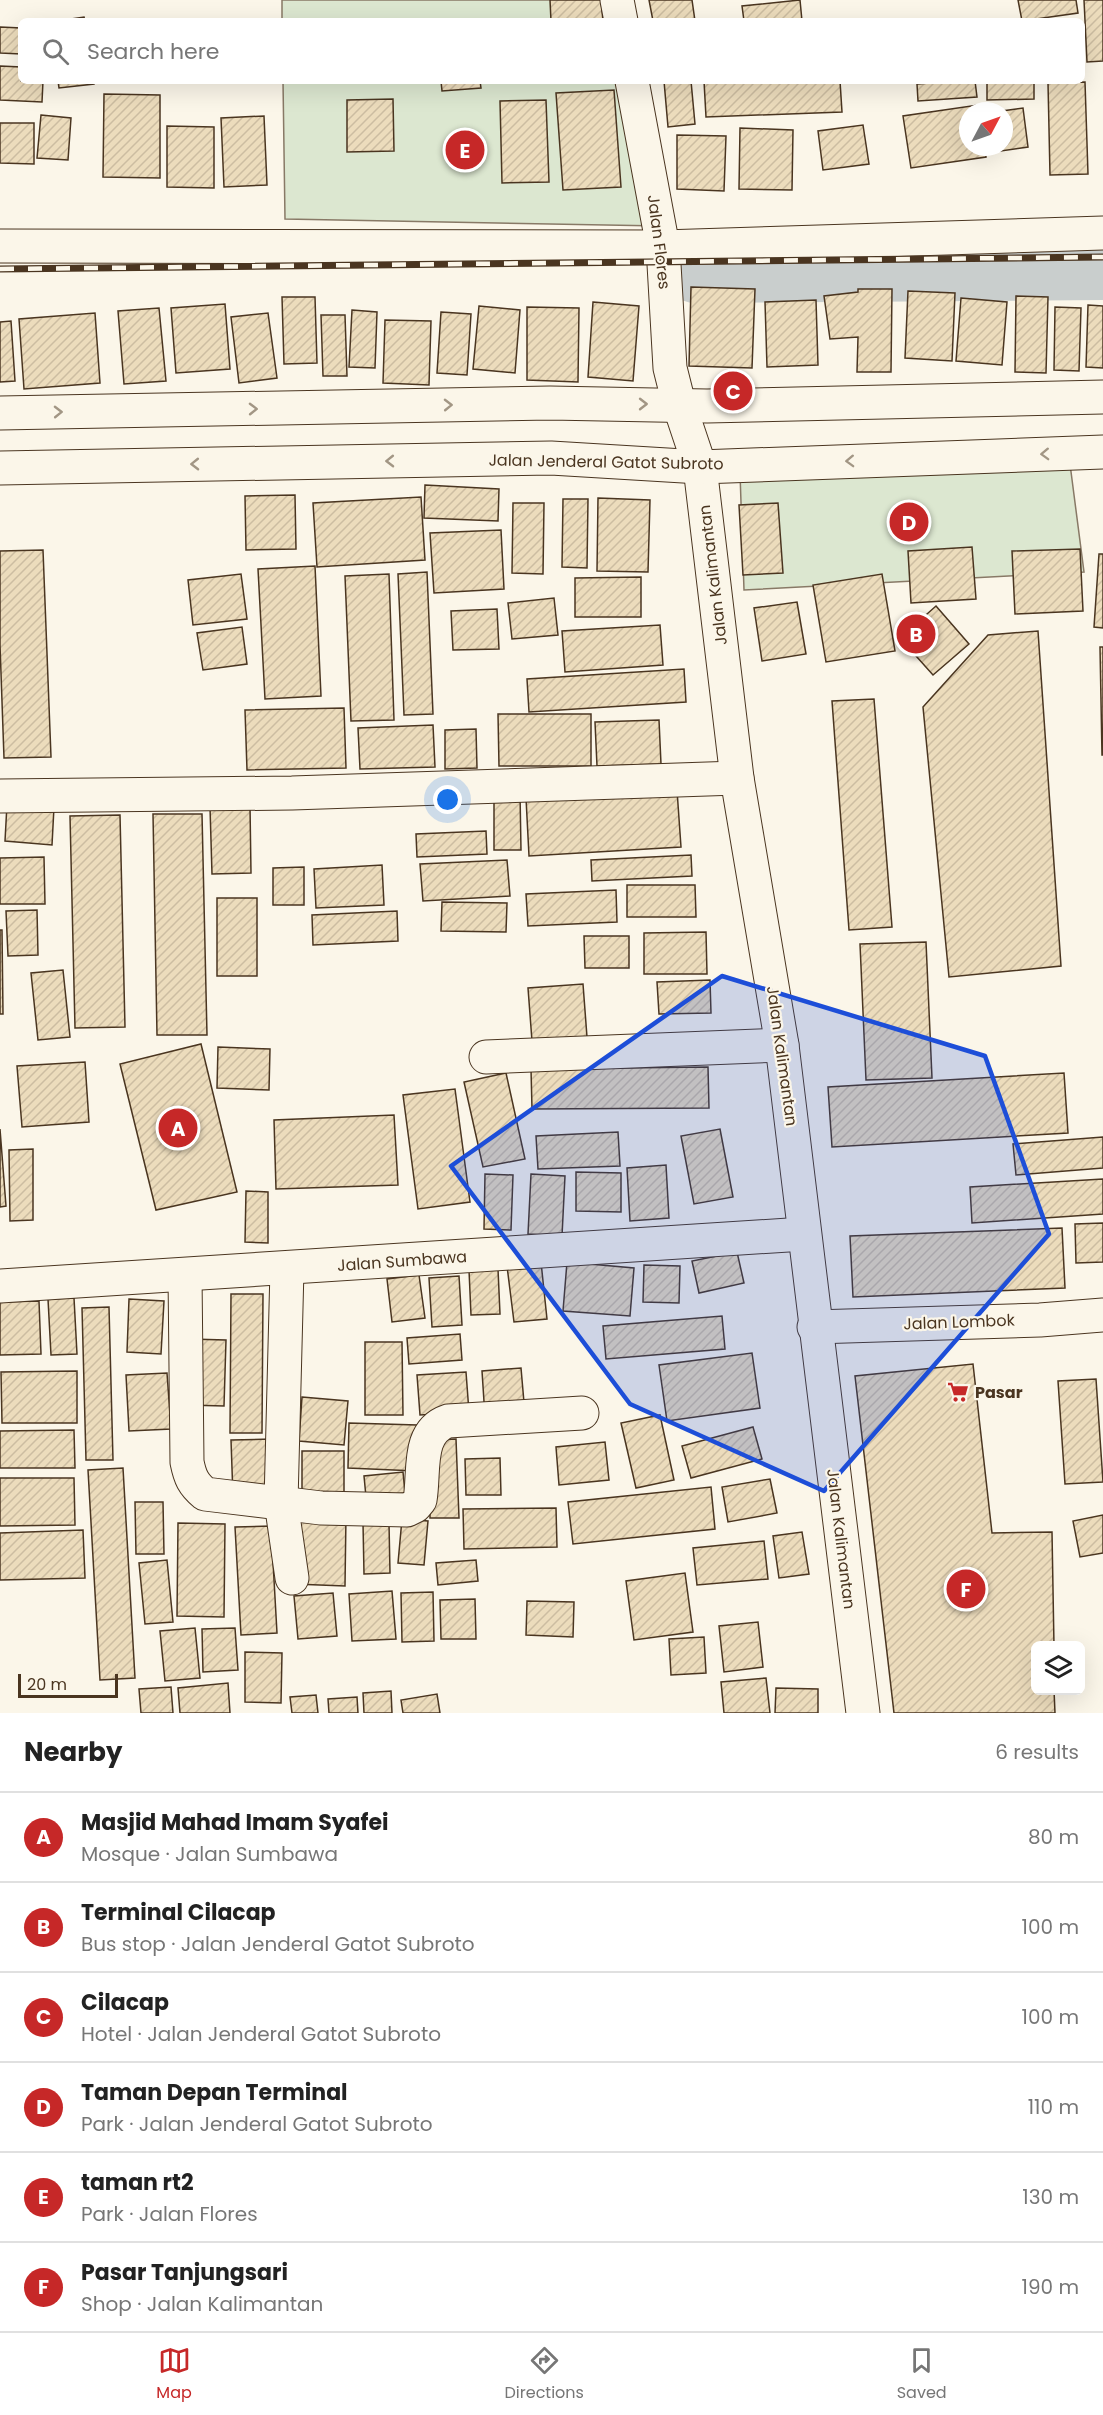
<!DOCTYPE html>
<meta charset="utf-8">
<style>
:root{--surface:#fff;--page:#f6f6f6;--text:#222;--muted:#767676;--line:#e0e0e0;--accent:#c62828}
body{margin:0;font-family:Poppins,sans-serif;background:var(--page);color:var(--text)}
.controls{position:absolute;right:18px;bottom:18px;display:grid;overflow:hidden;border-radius:9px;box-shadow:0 6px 24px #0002}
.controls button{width:54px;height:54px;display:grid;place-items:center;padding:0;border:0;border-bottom:2px solid var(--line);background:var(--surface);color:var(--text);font:30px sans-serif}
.compass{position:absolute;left:959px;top:102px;width:54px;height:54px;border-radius:50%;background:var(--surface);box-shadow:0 6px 24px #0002;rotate:49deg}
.scale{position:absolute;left:18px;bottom:15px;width:100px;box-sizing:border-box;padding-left:6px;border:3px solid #4a3520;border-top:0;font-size:16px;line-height:21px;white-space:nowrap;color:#4a3520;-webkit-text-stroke:4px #fbf6e9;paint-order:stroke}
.you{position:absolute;left:448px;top:800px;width:21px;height:21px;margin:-15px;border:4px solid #fff;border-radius:50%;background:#1a73e8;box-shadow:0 0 0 9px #1a73e833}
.badge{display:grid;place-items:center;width:39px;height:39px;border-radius:50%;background:var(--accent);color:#fff;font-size:20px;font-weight:700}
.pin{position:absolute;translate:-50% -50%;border:3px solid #fff;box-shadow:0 2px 6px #0006}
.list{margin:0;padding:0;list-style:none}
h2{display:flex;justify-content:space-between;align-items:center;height:78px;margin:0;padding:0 24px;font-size:26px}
h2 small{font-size:20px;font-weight:400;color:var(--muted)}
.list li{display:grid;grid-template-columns:39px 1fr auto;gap:18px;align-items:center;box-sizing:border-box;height:90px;padding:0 24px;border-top:2px solid var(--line)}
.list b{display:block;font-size:22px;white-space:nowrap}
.list p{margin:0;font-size:20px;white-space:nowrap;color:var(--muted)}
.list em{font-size:20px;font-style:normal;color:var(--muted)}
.icon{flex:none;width:33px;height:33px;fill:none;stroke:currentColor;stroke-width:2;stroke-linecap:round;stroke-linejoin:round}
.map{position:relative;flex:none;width:1103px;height:1713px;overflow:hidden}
.search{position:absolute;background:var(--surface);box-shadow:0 6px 24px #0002;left:18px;right:18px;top:18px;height:66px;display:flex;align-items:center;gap:15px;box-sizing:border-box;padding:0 21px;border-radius:9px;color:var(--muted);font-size:22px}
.sheet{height:618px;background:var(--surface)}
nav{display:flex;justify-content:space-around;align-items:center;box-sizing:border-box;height:84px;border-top:2px solid var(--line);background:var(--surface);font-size:16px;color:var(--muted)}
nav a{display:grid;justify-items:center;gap:3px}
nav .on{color:var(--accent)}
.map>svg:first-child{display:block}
.park{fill:#dce7d0;stroke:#887966;stroke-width:1.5}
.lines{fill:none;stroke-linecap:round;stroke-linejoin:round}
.river{stroke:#c9cecd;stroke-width:60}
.building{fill:url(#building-hatch);stroke:#4a3520;stroke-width:1.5}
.minor-casing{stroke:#4a3520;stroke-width:35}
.major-casing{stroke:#4a3520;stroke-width:35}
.minor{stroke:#fbf6e9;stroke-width:33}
.major{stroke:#fbf6e9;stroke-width:33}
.rail-casing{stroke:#4a3520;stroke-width:7}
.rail{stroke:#fbf6e9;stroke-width:4.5;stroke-dasharray:14;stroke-linecap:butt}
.oneway{stroke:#a29684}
.marked{fill:#1d4ed8;fill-opacity:0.2;stroke:#1d4ed8;stroke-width:4.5;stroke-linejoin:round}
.labels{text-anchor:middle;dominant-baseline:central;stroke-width:4.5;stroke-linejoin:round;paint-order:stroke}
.street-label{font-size:16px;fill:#4a3520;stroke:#fbf6e9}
.poi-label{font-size:16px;font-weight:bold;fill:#4a3520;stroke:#fbf6e9;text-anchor:start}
</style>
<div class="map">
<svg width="1103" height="1713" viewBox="0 0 1103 1713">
<defs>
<pattern id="building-hatch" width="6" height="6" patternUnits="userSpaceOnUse" patternTransform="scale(1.5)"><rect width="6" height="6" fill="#ecdcbc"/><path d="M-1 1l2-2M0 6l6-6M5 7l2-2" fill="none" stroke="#ccbda1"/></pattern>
</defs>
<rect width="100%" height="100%" fill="#fbf6e9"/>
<g class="park">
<polygon points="282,0 618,0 622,21 282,21"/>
<polygon points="283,81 634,81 661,226 285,219"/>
<polygon points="1070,464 1084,572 744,590 740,473"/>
</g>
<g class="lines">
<polyline class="river" points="695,273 1103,270"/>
</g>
<g class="building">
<polygon points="550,0 601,0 603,21 551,21"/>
<polygon points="649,0 692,0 695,21 653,21"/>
<polygon points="800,0 802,21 744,21 742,6"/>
<polygon points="1018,0 1076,0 1078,13 1022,21"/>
<polygon points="1084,0 1103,0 1103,61 1087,62"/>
<polygon points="84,17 85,21 57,21"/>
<polygon points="0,27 21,28 21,54 0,53"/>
<polygon points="0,66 21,67 21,81 43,81 42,102 0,100"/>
<polygon points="58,81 94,81 94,84 59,88"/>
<polygon points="441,81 480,81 481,88 442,91"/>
<polygon points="664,81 691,81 695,124 668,127"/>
<polygon points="704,81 840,81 842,112 706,117"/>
<polygon points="956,81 975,81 977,97 918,101 917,84"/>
<polygon points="987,81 1034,81 1034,99 987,100"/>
<polygon points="1085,82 1088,174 1050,175 1048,83"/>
<polygon points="614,90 621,187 563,190 556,93"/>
<polygon points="104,94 160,95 160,178 103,177"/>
<polygon points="393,99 394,151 347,152 347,100"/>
<polygon points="546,100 549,182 502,183 500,101"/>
<polygon points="978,105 979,111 968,111 968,147 985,147 986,157 911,168 903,116"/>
<polygon points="1023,108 1028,147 994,152 993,147 1004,147 1002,111"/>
<polygon points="41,115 71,118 68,160 37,158"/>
<polygon points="264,116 267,185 224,187 221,118"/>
<polygon points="0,123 34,123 34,164 0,163"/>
<polygon points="863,125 869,164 823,170 818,131"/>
<polygon points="167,126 214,127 214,188 167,187"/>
<polygon points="740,128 793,130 792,190 739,189"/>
<polygon points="677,135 726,136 724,191 677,189"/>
<polygon points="691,287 755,289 752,368 689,366"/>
<polygon points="858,289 892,289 891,372 857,372 858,337 830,339 824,296 858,292"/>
<polygon points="908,291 955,293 952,361 905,358"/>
<polygon points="1016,296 1048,297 1046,373 1015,372"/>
<polygon points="282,297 315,297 317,363 284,364"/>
<polygon points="961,298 1007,302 1002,365 956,361"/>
<polygon points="816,300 818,365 767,367 765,302"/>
<polygon points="593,302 639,306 633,381 588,377"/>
<polygon points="225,304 230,369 176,373 171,308"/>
<polygon points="1088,305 1103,306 1103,368 1086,367"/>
<polygon points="479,306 520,310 515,373 473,369"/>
<polygon points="527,307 579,308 578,382 527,380"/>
<polygon points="1055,307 1081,308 1079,371 1054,370"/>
<polygon points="159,308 166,381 124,384 118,311"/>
<polygon points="352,310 377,312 375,368 349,367"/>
<polygon points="441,312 471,314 467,375 437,373"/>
<polygon points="95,313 100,383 24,389 19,319"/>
<polygon points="268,313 277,378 239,383 231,317"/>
<polygon points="321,315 345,315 347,376 323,376"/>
<polygon points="385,320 431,321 429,385 383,383"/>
<polygon points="11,321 15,381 0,382 0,322"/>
<polygon points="425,485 499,489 498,521 424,518"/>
<polygon points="295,495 296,549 246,550 245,496"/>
<polygon points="421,497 425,560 317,567 313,503"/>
<polygon points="598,498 650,500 648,572 597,571"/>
<polygon points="563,499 588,499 587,568 562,567"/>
<polygon points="513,503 544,503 543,574 512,573"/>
<polygon points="778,503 783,573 743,575 739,505"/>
<polygon points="501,530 504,589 434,593 430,533"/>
<polygon points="972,547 976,599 911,603 908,551"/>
<polygon points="1080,549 1083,611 1015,614 1012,551"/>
<polygon points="43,550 51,757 4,758 0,645 0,551"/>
<polygon points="1099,554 1103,554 1103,628 1094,627"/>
<polygon points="315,566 321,696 265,699 258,569"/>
<polygon points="427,572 433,714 404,715 398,574"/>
<polygon points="241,574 247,619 193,625 188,580"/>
<polygon points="389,574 394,720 351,721 345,576"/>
<polygon points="882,574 895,651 826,662 813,585"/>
<polygon points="641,577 641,617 575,617 575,578"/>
<polygon points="554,598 558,635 512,639 508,603"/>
<polygon points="797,602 806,654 762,661 754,608"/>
<polygon points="936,606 969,644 933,675 900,638"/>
<polygon points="497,609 499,649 453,650 451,611"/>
<polygon points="660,625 663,665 565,672 562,631"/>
<polygon points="242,627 247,664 203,670 197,633"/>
<polygon points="1038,631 1061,966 949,977 923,707 988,635"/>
<polygon points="1100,647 1103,647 1103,755 1102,755"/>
<polygon points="684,669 686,702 529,712 527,679"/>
<polygon points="874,699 892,927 849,930 832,701"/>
<polygon points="344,708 346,768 247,770 245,710"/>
<polygon points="498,714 591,714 591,766 499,766"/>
<polygon points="659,720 661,764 597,766 595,722"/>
<polygon points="433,725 435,767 360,769 358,728"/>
<polygon points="476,729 477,768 445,769 445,730"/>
<polygon points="677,790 681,847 529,856 526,798"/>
<polygon points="494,793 520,793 521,850 494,850"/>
<polygon points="7,804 54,807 52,845 5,841"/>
<polygon points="250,806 251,873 212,874 210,807"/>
<polygon points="153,814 202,814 207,1035 157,1035"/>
<polygon points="120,815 125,1027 75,1028 70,816"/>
<polygon points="486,831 487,854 417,857 416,834"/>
<polygon points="691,855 692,876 592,881 591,860"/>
<polygon points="44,857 45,904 0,904 0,858"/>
<polygon points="507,860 510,896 423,901 420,864"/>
<polygon points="382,865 384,905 316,908 314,869"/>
<polygon points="304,867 304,905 273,905 273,868"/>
<polygon points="627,885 695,885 696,917 627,917"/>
<polygon points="616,890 617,922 528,926 526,894"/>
<rect x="217" y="898" width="40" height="78"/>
<polygon points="442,902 507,903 506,932 441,931"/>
<polygon points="37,910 38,955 8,956 6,911"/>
<polygon points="397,911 398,941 313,945 312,915"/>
<polygon points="0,930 2,930 3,1014 0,1014"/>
<polygon points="706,932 707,974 644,974 644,933"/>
<polygon points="584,936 629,936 629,968 585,968"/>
<polygon points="926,942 932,1078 866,1080 860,944"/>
<polygon points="63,970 70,1037 38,1040 31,973"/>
<polygon points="710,980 711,1013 659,1014 657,982"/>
<polygon points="583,984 587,1037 532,1041 528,988"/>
<polygon points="201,1044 237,1192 156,1210 120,1064"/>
<polygon points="218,1047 270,1049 269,1090 217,1088"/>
<polygon points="85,1062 89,1122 22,1127 17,1066"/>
<polygon points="708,1067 709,1108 532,1109 531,1069"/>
<polygon points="506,1073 525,1159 483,1167 464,1082"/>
<polygon points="1064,1073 1068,1133 832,1147 828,1087"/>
<polygon points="455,1089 470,1202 418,1209 403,1095"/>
<polygon points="394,1115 398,1185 276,1189 274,1120"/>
<polygon points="0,1129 6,1206 0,1207"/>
<polygon points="720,1129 733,1197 694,1204 681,1136"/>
<polygon points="618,1132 620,1166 538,1169 536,1136"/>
<polygon points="1103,1137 1103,1168 1016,1175 1013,1144"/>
<polygon points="33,1149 33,1220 10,1221 9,1150"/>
<polygon points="666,1165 669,1218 630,1221 627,1168"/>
<polygon points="576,1172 621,1173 621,1212 576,1211"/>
<polygon points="485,1174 513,1175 511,1230 484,1229"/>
<polygon points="531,1174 565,1176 562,1236 528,1234"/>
<polygon points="1103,1179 1103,1214 972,1223 970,1187"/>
<polygon points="246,1191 268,1192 268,1243 245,1242"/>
<polygon points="1103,1223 1103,1262 1076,1263 1075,1224"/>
<polygon points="1062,1228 1065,1288 853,1297 850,1236"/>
<polygon points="737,1252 744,1283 699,1293 692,1261"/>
<polygon points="541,1262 547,1319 514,1322 507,1266"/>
<polygon points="567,1262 634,1268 630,1316 563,1311"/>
<polygon points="644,1265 680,1266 679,1303 643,1302"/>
<polygon points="498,1269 500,1314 471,1315 469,1270"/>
<polygon points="419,1275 425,1318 392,1322 387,1279"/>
<polygon points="459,1276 462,1325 432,1327 429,1278"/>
<polygon points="231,1294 263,1294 262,1433 230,1433"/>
<polygon points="74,1298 77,1354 51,1355 48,1299"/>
<polygon points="129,1299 164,1301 161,1354 127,1352"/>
<polygon points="39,1301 41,1354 0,1355 0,1302"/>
<polygon points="109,1307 113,1460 86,1460 82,1308"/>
<polygon points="722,1316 725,1349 606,1359 603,1326"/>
<polygon points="460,1334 462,1360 409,1364 407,1338"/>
<polygon points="189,1339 226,1340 224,1406 187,1405"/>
<polygon points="365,1342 402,1342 403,1415 365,1415"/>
<polygon points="752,1353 760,1408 667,1421 659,1365"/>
<polygon points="973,1364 992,1533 1052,1532 1054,1646 1036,1646 1036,1690 1054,1690 1055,1713 894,1713 855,1376"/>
<polygon points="521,1368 525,1414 485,1417 482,1371"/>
<polygon points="77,1371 77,1423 2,1423 1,1372"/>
<polygon points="466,1372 469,1412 420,1415 417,1375"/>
<polygon points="167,1373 171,1429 129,1431 126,1375"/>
<polygon points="1096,1379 1103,1482 1065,1484 1058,1381"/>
<polygon points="302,1397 348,1401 344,1445 299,1441"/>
<polygon points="660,1415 674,1480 636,1488 621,1423"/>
<polygon points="349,1423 417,1425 416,1471 348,1468"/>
<polygon points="753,1427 762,1459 691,1478 682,1446"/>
<polygon points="74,1430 75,1468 0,1468 0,1431"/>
<polygon points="272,1439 273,1496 233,1497 231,1440"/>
<polygon points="456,1439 459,1518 430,1518 429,1440"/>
<polygon points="605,1442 609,1480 559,1485 556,1447"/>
<rect x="302" y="1451" width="42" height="46"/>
<polygon points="500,1458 501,1495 466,1495 465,1459"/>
<polygon points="123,1468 135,1678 100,1680 88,1470"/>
<polygon points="403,1472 405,1493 366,1497 364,1476"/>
<polygon points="0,1478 74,1478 75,1525 0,1526"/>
<polygon points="770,1479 777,1513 728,1522 722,1487"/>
<polygon points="711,1487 715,1529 573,1544 568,1502"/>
<polygon points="135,1502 163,1502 164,1554 136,1554"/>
<polygon points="556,1508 557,1547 464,1549 463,1509"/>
<polygon points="295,1514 346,1515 345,1586 294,1584"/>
<polygon points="1103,1515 1103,1553 1080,1557 1073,1521"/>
<polygon points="402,1519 428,1521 424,1565 398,1563"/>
<polygon points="178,1523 225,1524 224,1617 177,1616"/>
<polygon points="363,1523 389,1523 390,1573 364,1574"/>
<polygon points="271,1526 277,1633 241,1635 235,1527"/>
<polygon points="83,1530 85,1578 0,1580 0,1533"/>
<polygon points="802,1532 809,1574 779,1578 773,1536"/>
<polygon points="764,1541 768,1579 697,1585 693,1548"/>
<polygon points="167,1560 173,1622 145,1624 139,1563"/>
<polygon points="476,1560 478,1581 438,1585 436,1563"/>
<polygon points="685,1573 693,1632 634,1640 626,1581"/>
<polygon points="392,1591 396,1639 352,1641 349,1594"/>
<polygon points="433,1592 434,1641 402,1642 401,1593"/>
<polygon points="333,1593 337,1636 298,1639 294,1596"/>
<polygon points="475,1599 476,1639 441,1639 440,1600"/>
<polygon points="527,1601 574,1602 573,1637 526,1635"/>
<polygon points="758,1622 763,1667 724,1672 719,1626"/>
<polygon points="195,1628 200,1678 165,1681 160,1631"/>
<polygon points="235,1628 238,1670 203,1672 202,1629"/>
<polygon points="704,1637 706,1673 671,1675 669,1639"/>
<polygon points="245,1652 282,1653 281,1703 245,1702"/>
<polygon points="766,1678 770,1713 724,1713 721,1682"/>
<polygon points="228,1683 230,1713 180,1713 178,1688"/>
<polygon points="171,1687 173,1713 141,1713 139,1689"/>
<polygon points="776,1688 818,1689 818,1713 775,1713"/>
<polygon points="391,1691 392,1713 364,1713 363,1693"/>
<polygon points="437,1694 440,1713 403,1713 401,1700"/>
<polygon points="316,1695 318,1713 292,1713 290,1697"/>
<polygon points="357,1697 358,1713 329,1713 328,1699"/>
</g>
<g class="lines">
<defs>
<g id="minor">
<polyline points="617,0 621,21"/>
<polyline points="632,81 663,247 670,368 679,404 700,467 737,778 782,1045 863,1713"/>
<polyline points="0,246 663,247 1103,233"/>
<polyline points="0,796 292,793 737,778"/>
<polyline points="486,1057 782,1045"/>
<polyline points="287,1269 281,1502 292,1578"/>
<path d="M185,1275L187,1462C190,1477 193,1484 205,1494L321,1508L407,1510L415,1506L420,1500C425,1472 416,1432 448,1421L582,1413"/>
<polyline points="0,1286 804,1234"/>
<polyline points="814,1327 1040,1320 1103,1315"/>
</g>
<g id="major">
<polyline points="0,413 550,403 707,406 1103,397"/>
<polyline points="0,468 551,458 700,467 1103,452"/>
</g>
</defs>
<use href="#minor" class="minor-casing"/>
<use href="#major" class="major-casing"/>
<use href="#minor" class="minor"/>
<use href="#major" class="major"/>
<defs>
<polyline id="rail" points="0,269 1103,257"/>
</defs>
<use href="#rail" class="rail-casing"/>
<use href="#rail" class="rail"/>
</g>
<defs><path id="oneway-chevron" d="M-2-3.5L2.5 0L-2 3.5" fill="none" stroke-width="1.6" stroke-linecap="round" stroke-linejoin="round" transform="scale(1.5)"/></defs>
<g class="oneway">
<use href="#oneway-chevron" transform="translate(643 404)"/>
<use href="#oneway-chevron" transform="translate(448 405) rotate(-1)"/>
<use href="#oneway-chevron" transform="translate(253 409) rotate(-1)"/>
<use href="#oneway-chevron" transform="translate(58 412) rotate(-1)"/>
<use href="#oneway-chevron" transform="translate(1045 454) rotate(178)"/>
<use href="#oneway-chevron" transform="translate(390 461) rotate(179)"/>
<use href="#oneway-chevron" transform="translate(850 461) rotate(178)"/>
<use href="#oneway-chevron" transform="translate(195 464) rotate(179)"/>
</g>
<path class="marked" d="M722,976L985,1056L1049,1234L824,1491L630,1404L451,1166Z"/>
<defs>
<symbol id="supermarket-bare" viewBox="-9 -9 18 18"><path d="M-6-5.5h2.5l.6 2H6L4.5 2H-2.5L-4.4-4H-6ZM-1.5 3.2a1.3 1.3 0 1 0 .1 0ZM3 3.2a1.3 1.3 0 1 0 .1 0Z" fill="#c62828" stroke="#fbf6e9" stroke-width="2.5" paint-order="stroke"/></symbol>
</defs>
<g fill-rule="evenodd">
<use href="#supermarket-bare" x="943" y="1377" width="30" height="30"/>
</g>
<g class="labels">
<g class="street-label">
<text transform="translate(659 242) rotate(83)">Jalan Flores</text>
<text transform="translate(606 462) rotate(1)">Jalan Jenderal Gatot Subroto</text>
<text transform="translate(713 575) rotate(-97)">Jalan Kalimantan</text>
<text transform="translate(782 1056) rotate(82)">Jalan Kalimantan</text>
<text transform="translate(402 1261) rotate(-4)">Jalan Sumbawa</text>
<text transform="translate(959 1322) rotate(-2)">Jalan Lombok</text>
<text transform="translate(841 1539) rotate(83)">Jalan Kalimantan</text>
</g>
<g class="poi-label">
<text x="975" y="1392">Pasar</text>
</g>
</g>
</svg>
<div class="controls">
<button><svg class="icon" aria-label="layers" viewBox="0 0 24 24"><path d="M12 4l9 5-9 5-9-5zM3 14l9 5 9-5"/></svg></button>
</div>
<svg class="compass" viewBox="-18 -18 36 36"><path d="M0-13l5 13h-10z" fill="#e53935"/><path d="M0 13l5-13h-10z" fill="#767676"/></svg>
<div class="scale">20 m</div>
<div class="you"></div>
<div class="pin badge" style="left:178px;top:1128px">A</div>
<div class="pin badge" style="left:916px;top:634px">B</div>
<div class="pin badge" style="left:733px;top:391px">C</div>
<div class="pin badge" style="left:909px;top:522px">D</div>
<div class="pin badge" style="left:465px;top:150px">E</div>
<div class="pin badge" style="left:966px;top:1589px">F</div>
<div class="search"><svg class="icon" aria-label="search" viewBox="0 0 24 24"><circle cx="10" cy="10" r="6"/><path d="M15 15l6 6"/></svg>Search here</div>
</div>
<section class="sheet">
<h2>Nearby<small>6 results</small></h2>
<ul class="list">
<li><span class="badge">A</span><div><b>Masjid Mahad Imam Syafei</b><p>Mosque · Jalan Sumbawa</p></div><em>80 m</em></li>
<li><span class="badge">B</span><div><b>Terminal Cilacap</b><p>Bus stop · Jalan Jenderal Gatot Subroto</p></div><em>100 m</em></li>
<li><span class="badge">C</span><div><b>Cilacap</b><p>Hotel · Jalan Jenderal Gatot Subroto</p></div><em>100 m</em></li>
<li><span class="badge">D</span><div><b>Taman Depan Terminal</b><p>Park · Jalan Jenderal Gatot Subroto</p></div><em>110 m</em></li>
<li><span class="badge">E</span><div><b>taman rt2</b><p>Park · Jalan Flores</p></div><em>130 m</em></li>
<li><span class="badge">F</span><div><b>Pasar Tanjungsari</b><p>Shop · Jalan Kalimantan</p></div><em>190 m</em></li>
</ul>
</section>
<nav>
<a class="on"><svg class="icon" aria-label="map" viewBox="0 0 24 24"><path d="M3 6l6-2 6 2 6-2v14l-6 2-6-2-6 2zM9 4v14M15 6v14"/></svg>Map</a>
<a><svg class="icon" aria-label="directions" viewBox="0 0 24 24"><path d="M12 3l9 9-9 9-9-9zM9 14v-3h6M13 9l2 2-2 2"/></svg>Directions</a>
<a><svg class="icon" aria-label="saved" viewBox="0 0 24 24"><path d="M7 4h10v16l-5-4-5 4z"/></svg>Saved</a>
</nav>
